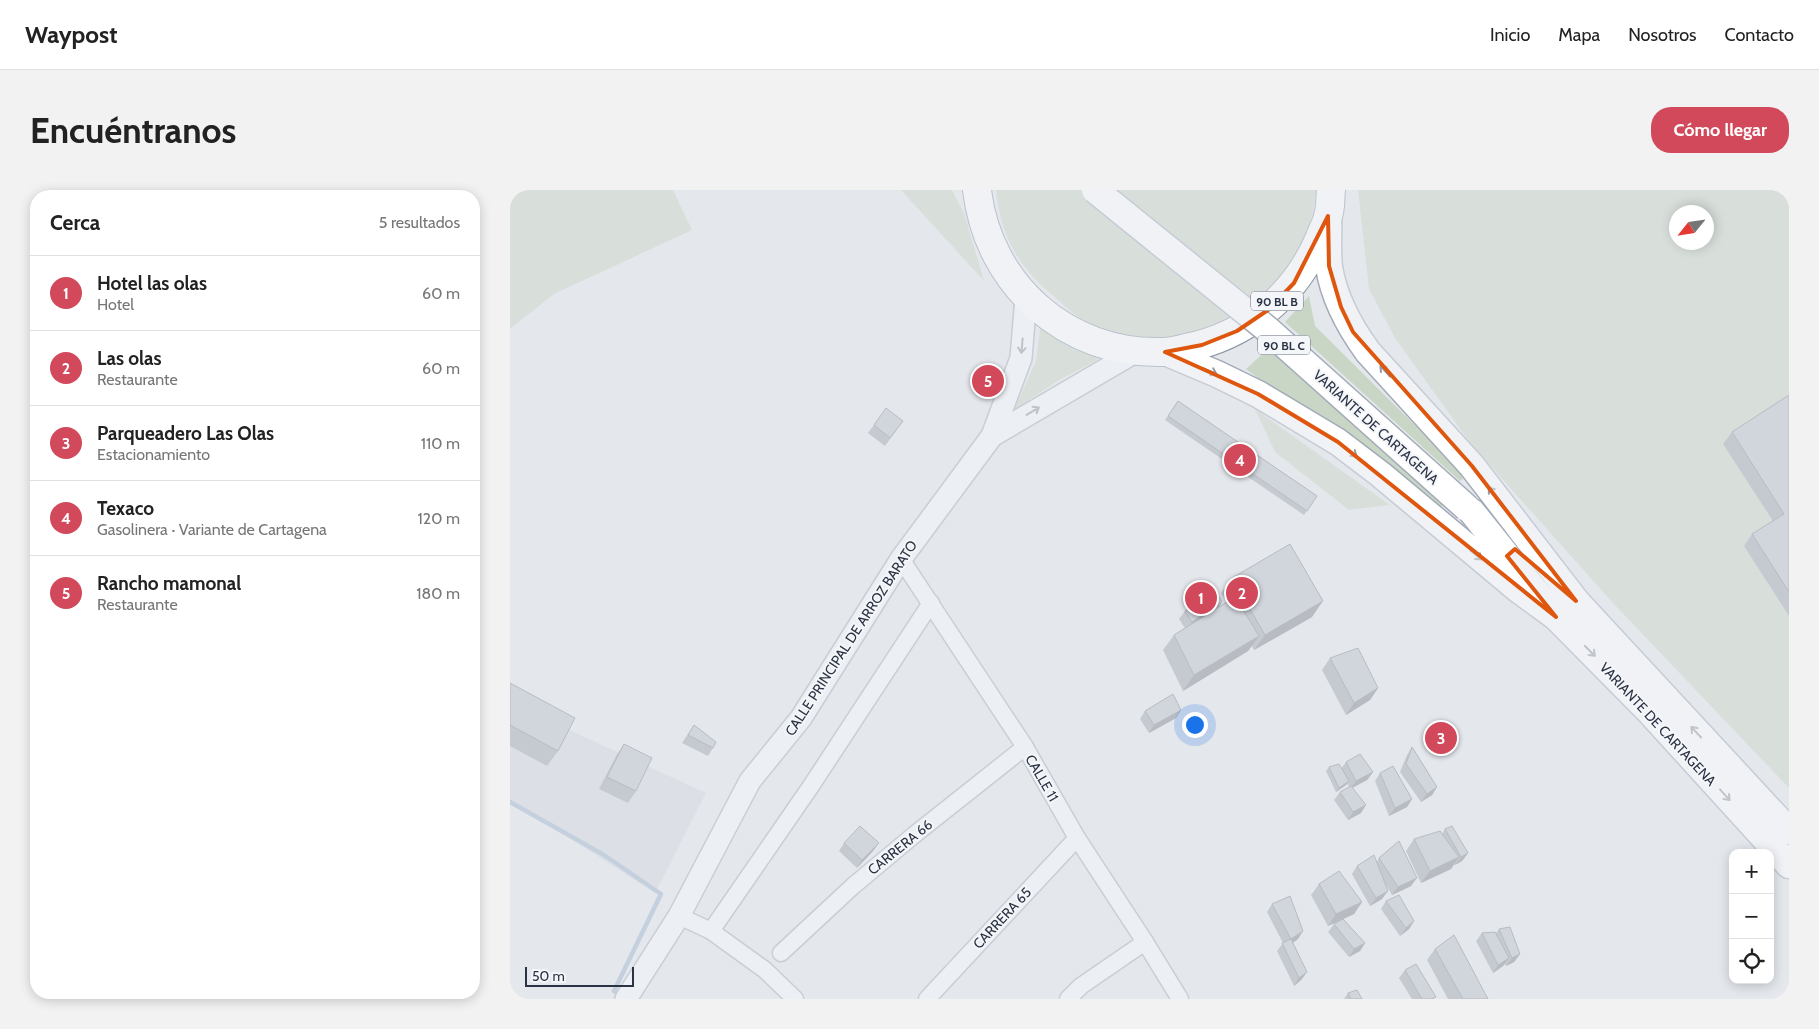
<!DOCTYPE html>
<html lang="es">
<meta charset="utf-8">
<style>
:root{--surface:#fff;--page:#f2f2f2;--text:#222;--muted:#767676;--line:#e0e0e0;--accent:#d1495b}
body{margin:0;font-family:Cabin,sans-serif;background:var(--page);color:var(--text)}
.controls{position:absolute;right:15px;bottom:15px;display:grid;overflow:hidden;border-radius:10px;box-shadow:0 2px 12px #0003}
.controls button{width:45px;height:45px;display:grid;place-items:center;padding:0;border:0;border-bottom:1px solid var(--line);background:var(--surface);color:var(--text);font:25px sans-serif}
.compass{position:absolute;left:1159px;top:15px;width:45px;height:45px;border-radius:50%;background:var(--surface);box-shadow:0 2px 12px #0003;rotate:240deg}
.scale{position:absolute;left:15px;bottom:12px;width:109px;box-sizing:border-box;padding-left:5px;border:2px solid #2b3445;border-top:0;font-size:14px;line-height:18px;white-space:nowrap;color:#2b3445;-webkit-text-stroke:4px #f4f6f9;paint-order:stroke}
.you{position:absolute;left:684px;top:534px;width:18px;height:18px;margin:-12px;border:4px solid #fff;border-radius:50%;background:#1a73e8;box-shadow:0 0 0 8px #1a73e833}
.badge{display:grid;place-items:center;width:32px;height:32px;border-radius:50%;background:var(--accent);color:#fff;font-size:16px;font-weight:700}
.pin{position:absolute;translate:-50% -50%;border:2px solid #fff;box-shadow:0 1px 5px #0006}
.list{margin:0;padding:0;list-style:none}
h2{display:flex;justify-content:space-between;align-items:center;height:65px;margin:0;padding:0 20px;font-size:21px}
h2 small{font-size:16px;font-weight:400;color:var(--muted)}
.list li{display:grid;grid-template-columns:32px 1fr auto;gap:15px;align-items:center;box-sizing:border-box;height:75px;padding:0 20px;border-top:1px solid var(--line)}
.list b{display:block;font-size:19px;white-space:nowrap}
.list p{margin:0;font-size:16px;white-space:nowrap;color:var(--muted)}
.list em{font-size:16px;font-style:normal;color:var(--muted)}
.icon{flex:none;width:28px;height:28px;fill:none;stroke:currentColor;stroke-width:2;stroke-linecap:round;stroke-linejoin:round}
.map{position:relative;flex:none;width:1279px;height:809px;overflow:hidden;border-radius:20px}
header{display:flex;align-items:center;gap:30px;box-sizing:border-box;height:70px;padding:0 25px;background:var(--surface);border-bottom:1px solid var(--line)}
header strong{font-size:24px}
nav{display:flex;gap:28px;margin-inline-start:auto;font-size:18px}
.intro{display:flex;align-items:center;justify-content:space-between;box-sizing:border-box;height:120px;padding:0 30px}
h1{margin:0;font-size:35px}
.button{padding:12px 22px;border-radius:20px;background:var(--accent);color:#fff;font-size:18px;font-weight:700}
main{display:flex;gap:30px;padding:0 30px}
aside{flex:1;background:var(--surface);border-radius:20px;box-shadow:0 2px 12px #0003}
.map>svg:first-child{display:block}
.built{fill:#d2d6de}
.green{fill:#c9d6c5;fill-rule:evenodd}
.lines{fill:none;stroke-linecap:round;stroke-linejoin:round}
.stream{stroke:#9fb4cc;stroke-width:4.5}
.minor-casing{stroke:#a9aeb7;stroke-width:19}
.tertiary-casing{stroke:#a9aeb7;stroke-width:24}
.primary-casing{stroke:#a3abb8;stroke-width:29}
.trunk-casing{stroke:#8b94a3;stroke-width:30}
.minor{stroke:#f7f8fa;stroke-width:16}
.tertiary{stroke:#f7f8fa;stroke-width:21}
.primary{stroke:#fff;stroke-width:26}
.trunk{stroke:#fff;stroke-width:28}
.primary-bridge-casing{stroke:#a3abb8;stroke-width:29;stroke-linecap:butt}
.primary-bridge{stroke:#fff;stroke-width:26}
.wall{fill:#a1a5ae}
.shaded-wall{fill:#83868d}
.building{fill:#bbc0ca;stroke:#83868d}
.oneway{stroke:#9196a0}
.oneway2{stroke:#959aa2}
.marked{fill:none;stroke:#df570f;stroke-width:4;stroke-linejoin:round}
.labels{text-anchor:middle;dominant-baseline:central;stroke-width:4;stroke-linejoin:round;paint-order:stroke}
.shield{fill:#f4f6f9;stroke:#676e7b;stroke-width:1}
.shield-label{font-size:12px;font-weight:bold;fill:#2b3445}
.street-label{font-size:14px;fill:#2b3445;stroke:#f4f6f9}
</style>
<header>
<strong>Waypost</strong>
<nav><a>Inicio</a><a>Mapa</a><a>Nosotros</a><a>Contacto</a></nav>
</header>
<div class="intro"><h1>Encuéntranos</h1><a class="button">Cómo llegar</a></div>
<main>
<aside>
<h2>Cerca<small>5 resultados</small></h2>
<ul class="list">
<li><span class="badge">1</span><div><b>Hotel las olas</b><p>Hotel</p></div><em>60 m</em></li>
<li><span class="badge">2</span><div><b>Las olas</b><p>Restaurante</p></div><em>60 m</em></li>
<li><span class="badge">3</span><div><b>Parqueadero Las Olas</b><p>Estacionamiento</p></div><em>110 m</em></li>
<li><span class="badge">4</span><div><b>Texaco</b><p>Gasolinera · Variante de Cartagena</p></div><em>120 m</em></li>
<li><span class="badge">5</span><div><b>Rancho mamonal</b><p>Restaurante</p></div><em>180 m</em></li>
</ul>
</aside>
<div class="map">
<svg width="1279" height="809" viewBox="0 0 1279 809">
<rect width="100%" height="100%" fill="#e4e7ec"/>
<polygon class="built" points="0,507 66,543 196,603 145,703 0,610"/>
<g class="green">
<polygon points="0,0 163,0 182,40 44,104 0,139"/>
<polygon points="391,0 442,0 454,23 474,91"/>
<path d="M486,0H806C804,41 783,83 751,109C743,115 733,120 725,125C717,130 708,138 699,140C660,152 614,149 577,132C564,126 552,113 541,104C506,73 491,46 486,0Z"/>
<path d="M848,0H1279V598L1102,412L961,254L885,148L859,99ZM1166,22H1196V52H1166Z"/>
<polygon points="799,106 805,136 956,286 950,291 775,132"/>
<polygon points="531,132 589,169 549,190 504,220 526,171"/>
<polygon points="758,159 934,315 926,320 736,179"/>
<polygon points="745,219 880,315 839,320 765,262"/>
</g>
<g class="lines">
<polyline class="stream" points="0,612 94,665 151,704 104,801 111,805"/>
<defs>
<g id="minor">
<polyline points="391,369 515,557 567,648 635,752 670,809"/>
<polyline points="169,726 201,741 255,780 285,809"/>
<polyline points="201,741 301,596 421,413"/>
<polyline points="271,763 343,696 404,645 515,557"/>
<polyline points="417,809 567,648"/>
<polyline points="558,809 571,796 635,752"/>
</g>
<g id="tertiary">
<polyline points="482,246 627,161"/>
<polyline points="116,809 169,726 240,591 291,528 391,369 482,246 511,168 516,107"/>
</g>
<g id="primary">
<path d="M818,26C819,43 817,61 819,77C824,109 839,136 858,162L962,276L1066,411"/>
<polyline points="655,162 707,184 748,204 828,252 870,284 1009,400 1046,427"/>
<polyline points="962,322 1046,427 1138,520 1279,675"/>
<polyline points="1052,399 1066,411 1279,641"/>
</g>
<path id="trunk" d="M467,0C478,95 557,165 653,162C661,162 669,160 676,158C737,146 786,105 810,47C812,41 817,33 818,26C821,18 820,8 821,0"/>
</defs>
<use href="#minor" class="minor-casing"/>
<use href="#tertiary" class="tertiary-casing"/>
<use href="#primary" class="primary-casing"/>
<use href="#trunk" class="trunk-casing"/>
<use href="#minor" class="minor"/>
<use href="#tertiary" class="tertiary"/>
<use href="#primary" class="primary"/>
<use href="#trunk" class="trunk"/>
<defs>
<polyline id="primary-bridge" points="585,0 757,139 957,318"/>
</defs>
<use href="#primary-bridge" class="primary-bridge-casing"/>
<use href="#primary-bridge" class="primary-bridge"/>
</g>
<g class="wall">
<polygon points="1279,205 1279,426 1234,356 1242,344 1263,331 1213,254 1222,242"/>
<polygon points="668,211 807,306 794,325 655,230"/>
<polygon points="393,231 375,256 358,243 364,235"/>
<polygon points="722,388 802,427 744,460 742,456 738,461 673,501 653,460 664,445 675,438 669,429 675,421 709,417 717,412 711,403"/>
<polygon points="820,468 868,498 860,510 836,525 812,480"/>
<polygon points="0,493 48,561 37,576 0,556"/>
<polygon points="671,520 666,528 639,543 630,529 635,521"/>
<polygon points="184,535 203,558 198,566 172,553"/>
<polygon points="114,554 126,601 118,613 89,599 106,566"/>
<polygon points="902,557 927,597 922,605 911,612 890,582 897,565"/>
<polygon points="836,572 863,582 857,590 842,598 851,623 838,630 824,610 830,602 839,597 837,593 836,595 826,602 816,581 819,577 831,579"/>
<polygon points="870,583 902,609 897,617 879,626 865,591"/>
<polygon points="935,639 958,663 952,671 945,675 944,674 941,679 911,693 896,661 904,649 932,644"/>
<polygon points="334,653 363,661 347,678 329,661"/>
<polygon points="869,668 901,696 882,705 875,693 872,709 860,716 842,684 847,676 867,672"/>
<polygon points="809,694 852,712 844,724 818,736 801,705"/>
<polygon points="876,711 904,731 899,739 890,746 871,719"/>
<polygon points="762,714 788,749 783,753 797,782 791,790 784,796 767,761 773,753 757,722"/>
<polygon points="824,734 855,753 850,761 839,767 818,742"/>
<polygon points="989,739 1010,764 1004,772 996,776 995,774 993,776 983,783 966,751 972,743 986,743"/>
<polygon points="925,759 978,809 938,809 917,770"/>
<polygon points="895,780 924,809 902,809 889,788"/>
<polygon points="838,803 852,809 834,809"/>
</g>
<g class="shaded-wall">
<polygon points="813,411 802,427 744,460 755,445"/>
<polygon points="712,412 707,420 677,440 682,432"/>
<polygon points="749,446 738,461 673,501 684,485"/>
<polygon points="868,498 860,510 836,525 844,513"/>
<polygon points="671,520 666,528 639,543 644,535"/>
<polygon points="863,582 857,590 840,599 846,591"/>
<polygon points="839,591 836,595 826,602 829,598"/>
<polygon points="927,597 922,605 911,612 917,604"/>
<polygon points="902,609 897,617 879,626 885,618"/>
<polygon points="856,615 851,623 838,630 843,622"/>
<polygon points="369,653 363,661 347,678 352,670"/>
<polygon points="958,663 952,671 945,675 951,667"/>
<polygon points="949,667 941,679 911,693 920,681"/>
<polygon points="907,688 901,696 882,705 888,697"/>
<polygon points="878,701 872,709 860,716 866,708"/>
<polygon points="852,712 844,724 818,736 826,724"/>
<polygon points="904,731 899,739 890,746 896,738"/>
<polygon points="793,741 788,749 776,757 781,749"/>
<polygon points="855,753 850,761 839,767 844,759"/>
<polygon points="1010,764 1004,772 996,776 1002,768"/>
<polygon points="999,768 993,776 983,783 988,775"/>
<polygon points="797,782 791,790 784,796 789,788"/>
</g>
<g class="building">
<polygon points="1279,205 1279,402 1242,344 1274,324 1222,242"/>
<polygon points="668,211 807,306 797,321 658,226"/>
<polygon points="376,218 393,231 380,248 364,235"/>
<polygon points="780,354 813,411 755,445 722,388"/>
<polygon points="705,401 712,412 682,432 675,421"/>
<polygon points="725,407 749,446 684,485 664,445"/>
<polygon points="848,458 868,498 844,513 820,468"/>
<polygon points="0,493 65,528 48,561 0,535"/>
<polygon points="663,504 671,520 644,535 635,521"/>
<polygon points="184,535 206,552 203,558 178,545"/>
<polygon points="114,554 142,568 126,601 97,587"/>
<polygon points="902,557 927,597 917,604 896,574"/>
<polygon points="850,564 863,582 846,591 836,572"/>
<polygon points="829,574 839,591 829,598 819,577"/>
<polygon points="883,576 902,609 885,618 870,583"/>
<polygon points="841,596 856,615 843,622 830,602"/>
<polygon points="350,636 369,653 352,670 334,653"/>
<polygon points="942,636 958,663 951,667 935,639"/>
<polygon points="930,641 949,667 920,681 904,649"/>
<polygon points="889,651 907,688 888,697 869,668"/>
<polygon points="864,665 878,701 866,708 847,676"/>
<polygon points="829,681 852,712 826,724 809,694"/>
<polygon points="889,705 904,731 896,738 876,711"/>
<polygon points="780,706 793,741 781,749 762,714"/>
<polygon points="833,729 855,753 844,759 824,734"/>
<polygon points="1000,737 1010,764 1002,768 989,739"/>
<polygon points="985,742 999,768 988,775 972,743"/>
<polygon points="944,745 978,809 953,809 925,759"/>
<polygon points="781,749 797,782 789,788 772,753"/>
<polygon points="906,774 926,807 922,809 912,809 895,780"/>
<polygon points="847,800 852,809 841,809 838,803"/>
</g>
<defs><path id="oneway-shaft" d="M-6 0H5M1.5-3L5.5 0L1.5 3" fill="none" stroke-width="1.6" stroke-linecap="round" stroke-linejoin="round" transform="scale(1.25)"/></defs>
<g class="oneway">
<use href="#oneway-shaft" transform="translate(512 156) rotate(95)"/>
<use href="#oneway-shaft" transform="translate(523 221) rotate(-31)"/>
</g>
<g class="oneway2">
<use href="#oneway-shaft" transform="translate(700 181) rotate(23)"/>
<use href="#oneway-shaft" transform="translate(875 181) rotate(-132)"/>
<use href="#oneway-shaft" transform="translate(841 262) rotate(37)"/>
<use href="#oneway-shaft" transform="translate(983 303) rotate(-127)"/>
<use href="#oneway-shaft" transform="translate(966 365) rotate(40)"/>
<use href="#oneway-shaft" transform="translate(1080 461) rotate(45)"/>
<use href="#oneway-shaft" transform="translate(1186 542) rotate(-133)"/>
<use href="#oneway-shaft" transform="translate(1215 605) rotate(48)"/>
</g>
<path d="M0 0H1279V809H0ZM818,26L819,76L831,117L843,142L962,276L1066,411L1005,359L997,366L1046,427L828,252L748,204L655,162L692,155L727,141L758,120L784,93Z" fill="#e4e7ec" fill-opacity=".55" fill-rule="evenodd"/>
<path class="marked" d="M818,26L819,76L831,117L843,142L962,276L1066,411L1005,359L997,366L1046,427L828,252L748,204L655,162L692,155L727,141L758,120L784,93Z"/>
<g class="labels">
<g class="shield">
<rect x="741" y="101.5" width="52" height="19" rx="4"/>
<rect x="748" y="145.5" width="52" height="19" rx="4"/>
</g>
<g class="shield-label">
<text x="767" y="111">90 BL B</text>
<text x="774" y="155">90 BL C</text>
</g>
<g class="street-label">
<text transform="translate(866 237) rotate(42)">VARIANTE DE CARTAGENA</text>
<text transform="translate(341 448) rotate(-57)">CALLE PRINCIPAL DE ARROZ BARATO</text>
<text transform="translate(1148 534) rotate(47)">VARIANTE DE CARTAGENA</text>
<text transform="translate(532 588) rotate(60)">CALLE 11</text>
<text transform="translate(390 657) rotate(-39)">CARRERA 66</text>
<text transform="translate(492 728) rotate(-47)">CARRERA 65</text>
</g>
</g>
</svg>
<div class="controls">
<button>+</button>
<button>−</button>
<button><svg class="icon" aria-label="locate" viewBox="0 0 24 24"><circle cx="12" cy="12" r="6"/><path d="M12 2v4M12 18v4M2 12h4M18 12h4"/></svg></button>
</div>
<svg class="compass" viewBox="-18 -18 36 36"><path d="M0-13l5 13h-10z" fill="#e53935"/><path d="M0 13l5-13h-10z" fill="#767676"/></svg>
<div class="scale">50 m</div>
<div class="you"></div>
<div class="pin badge" style="left:691px;top:408px">1</div>
<div class="pin badge" style="left:732px;top:403px">2</div>
<div class="pin badge" style="left:931px;top:548px">3</div>
<div class="pin badge" style="left:730px;top:270px">4</div>
<div class="pin badge" style="left:478px;top:191px">5</div>
</div>
</main>
